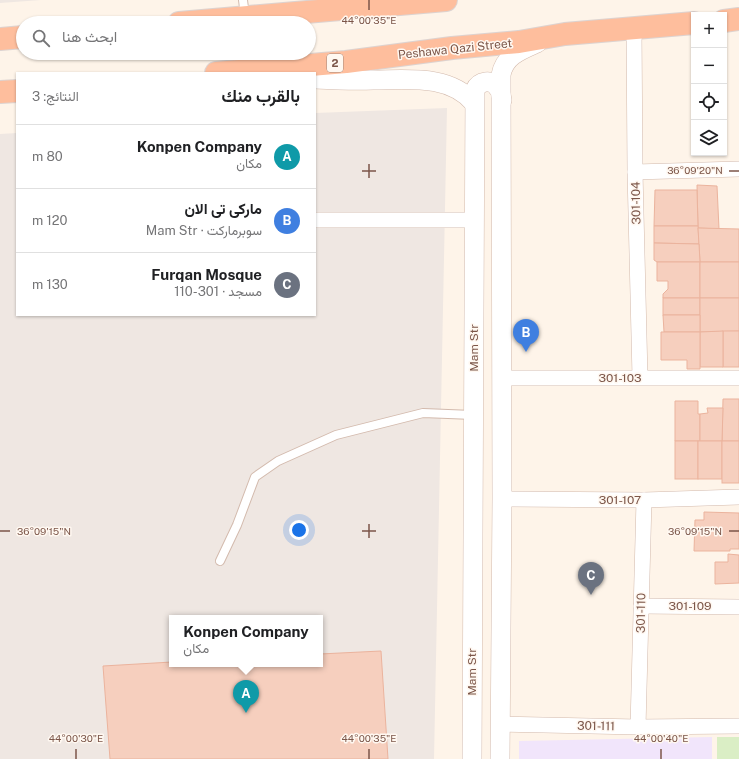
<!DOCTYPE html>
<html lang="ar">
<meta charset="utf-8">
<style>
:root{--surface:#fff;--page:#f2f2f2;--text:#202124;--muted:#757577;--line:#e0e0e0;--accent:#2563eb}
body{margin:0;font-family:"Public Sans",Vazirmatn,sans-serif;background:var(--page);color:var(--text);direction:rtl}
.controls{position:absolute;right:12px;top:12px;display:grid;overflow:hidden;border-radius:0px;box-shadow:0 1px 3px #0004}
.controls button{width:36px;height:36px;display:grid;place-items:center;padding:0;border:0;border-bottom:1px solid var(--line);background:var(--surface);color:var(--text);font:20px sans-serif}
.you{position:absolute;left:299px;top:530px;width:14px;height:14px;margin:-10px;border:3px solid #fff;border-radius:50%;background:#1a73e8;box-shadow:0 0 0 6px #1a73e833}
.badge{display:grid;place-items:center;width:26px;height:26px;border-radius:50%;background:var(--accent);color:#fff;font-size:13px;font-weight:700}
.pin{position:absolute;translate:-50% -33px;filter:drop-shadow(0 1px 2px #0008)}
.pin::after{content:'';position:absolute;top:21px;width:14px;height:12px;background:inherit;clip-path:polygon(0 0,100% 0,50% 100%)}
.popup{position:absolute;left:169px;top:615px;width:154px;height:52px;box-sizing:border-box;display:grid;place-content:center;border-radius:0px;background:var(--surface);filter:drop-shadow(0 1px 3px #0005);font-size:13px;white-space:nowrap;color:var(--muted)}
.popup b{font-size:15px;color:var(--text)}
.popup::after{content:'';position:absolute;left:50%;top:100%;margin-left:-8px;border:8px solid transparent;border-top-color:var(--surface)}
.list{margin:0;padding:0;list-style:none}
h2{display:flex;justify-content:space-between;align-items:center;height:52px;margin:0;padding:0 16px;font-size:17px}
h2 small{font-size:13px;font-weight:400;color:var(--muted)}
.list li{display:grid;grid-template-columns:26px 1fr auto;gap:12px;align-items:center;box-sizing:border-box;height:64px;padding:0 16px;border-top:1px solid var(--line)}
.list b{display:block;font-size:15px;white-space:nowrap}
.list p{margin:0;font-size:13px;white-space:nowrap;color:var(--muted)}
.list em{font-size:13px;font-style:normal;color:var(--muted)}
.icon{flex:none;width:22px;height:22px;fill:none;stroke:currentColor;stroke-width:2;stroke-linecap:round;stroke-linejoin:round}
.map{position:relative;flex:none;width:739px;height:759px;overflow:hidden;direction:ltr}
.search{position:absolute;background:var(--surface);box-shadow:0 1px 3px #0004;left:16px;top:16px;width:300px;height:44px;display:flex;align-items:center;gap:10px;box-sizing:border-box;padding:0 14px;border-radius:22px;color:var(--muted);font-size:15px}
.panel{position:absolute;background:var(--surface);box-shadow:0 1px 3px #0004;left:16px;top:72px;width:300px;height:244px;border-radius:0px;direction:rtl}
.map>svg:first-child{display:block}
.industrial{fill:#efe7e2;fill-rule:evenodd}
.education{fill:#f1e5fb}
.green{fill:#daeec5}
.building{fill:#f6cfbe;stroke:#ebb39d}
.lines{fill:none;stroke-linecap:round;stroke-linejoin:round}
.service-casing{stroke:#d3baad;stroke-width:10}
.minor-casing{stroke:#d3baad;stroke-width:16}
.tertiary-casing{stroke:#d3baad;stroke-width:20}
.trunk-casing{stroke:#ddd3d0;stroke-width:24}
.service{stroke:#fff;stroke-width:8}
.minor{stroke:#fff;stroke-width:15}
.tertiary{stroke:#fff;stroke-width:19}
.trunk{stroke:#febe9d;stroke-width:22}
.ticks{fill:none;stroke:#7c5649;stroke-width:1.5}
.labels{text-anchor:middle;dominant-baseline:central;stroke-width:3;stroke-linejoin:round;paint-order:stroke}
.shield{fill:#fff8f1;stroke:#a3877b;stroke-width:1}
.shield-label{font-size:11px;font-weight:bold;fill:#7c5649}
.street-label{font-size:12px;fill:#7c5649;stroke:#fff8f1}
.ticks-label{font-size:10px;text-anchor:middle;fill:#7c5649;stroke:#fff8f1;stroke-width:3;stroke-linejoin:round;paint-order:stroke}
</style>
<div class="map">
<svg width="739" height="759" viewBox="0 0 739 759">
<rect width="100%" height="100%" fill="#fef4e9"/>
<g class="industrial">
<polygon points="0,0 41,0 0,3"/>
<path d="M447,108L434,759H0V134L17,133V315H315V113ZM172,618H320V664H172Z"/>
</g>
<polygon class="education" points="712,737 712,759 519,759 519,741"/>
<rect class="green" x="717" y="737" width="22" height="22"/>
<g class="building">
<polygon points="697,185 717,186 719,229 698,228"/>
<polygon points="655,190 697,190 698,226 654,226"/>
<polygon points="654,226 698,226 699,244 654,243"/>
<polygon points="698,228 739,229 739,262 700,262"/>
<polygon points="654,243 699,244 700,262 657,262 654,260"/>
<polygon points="657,262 700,262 700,298 663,298 663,294 668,289 668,281 657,281"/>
<rect x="700" y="262" width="39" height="36"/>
<rect x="663" y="298" width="37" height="17"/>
<polygon points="700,298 739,298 739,331 700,332"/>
<polygon points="663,315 700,315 700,332 664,332"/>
<rect x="723" y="331" width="16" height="36"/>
<polygon points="723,331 723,367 700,367 700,332"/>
<polygon points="661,332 700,332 700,369 687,369 687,360 661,360"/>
<polygon points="723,399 739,399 739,441 722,441"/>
<polygon points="675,401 698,401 698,414 700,414 700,441 675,441"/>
<polygon points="707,408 723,408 722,441 700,441 700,414 708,413"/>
<rect x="675" y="441" width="23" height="38"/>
<rect x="698" y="441" width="24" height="38"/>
<rect x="722" y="441" width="17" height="42"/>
<polygon points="704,512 739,513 739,549 730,549 730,551 694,551 695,520 704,520"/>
<polygon points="728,554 739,555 739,583 715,584 715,562 728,562"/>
<polygon points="381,651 388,759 110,759 103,666 172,662 172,664 320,664 320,654"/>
</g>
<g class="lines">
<defs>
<g id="service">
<polyline points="243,0 245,16"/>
<polyline points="220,561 237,525 255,477 278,461 336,435 423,413 473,415"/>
</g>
<g id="minor">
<polyline points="634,28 635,172 640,377"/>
<polyline points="635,172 739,169"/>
<polyline points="315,220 475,220"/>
<polyline points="502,378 739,378"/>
<polyline points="502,499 644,500 739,497"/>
<polyline points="641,606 739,607"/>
<polyline points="501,724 638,727 739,726"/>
<polyline points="638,727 644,500"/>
</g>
<g id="tertiary">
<path d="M315,79C334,80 354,81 373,80C408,80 449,74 474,103"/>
<path d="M472,759L475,90C479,81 492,78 498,88C501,91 501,96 502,100"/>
<path d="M500,759L502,499L501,75C504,56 521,50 537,43"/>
</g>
<g id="trunk">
<polyline points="724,21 739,19"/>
<polyline points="179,23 446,0"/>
<polyline points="0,39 23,37"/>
<polyline points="216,73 346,62 452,48 519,42 565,34 694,23"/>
<polyline points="0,92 17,91"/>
</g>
</defs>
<use href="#service" class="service-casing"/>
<use href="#minor" class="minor-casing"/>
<use href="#tertiary" class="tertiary-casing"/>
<use href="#trunk" class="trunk-casing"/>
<use href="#service" class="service"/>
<use href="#minor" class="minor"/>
<use href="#tertiary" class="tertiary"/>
<use href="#trunk" class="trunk"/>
</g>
<path class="ticks" d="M369,0V10M369,164V178M362,171H376M729,171H739M369,524V538M0,531H10M362,531H376M729,531H739M76,749V759M369,749V759M661,749V759"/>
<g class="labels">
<rect class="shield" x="327" y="54" width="16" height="18" rx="3"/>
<g class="shield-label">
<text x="335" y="63">2</text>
</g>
<g class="street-label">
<text transform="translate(455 49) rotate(-6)">Peshawa Qazi Street</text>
<text transform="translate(636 203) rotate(-91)">301-104</text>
<text transform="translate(474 348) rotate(-90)">Mam Str</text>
<text x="620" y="378">301-103</text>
<text x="620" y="500">301-107</text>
<text x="690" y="606">301-109</text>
<text transform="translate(641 613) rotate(-89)">301-110</text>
<text transform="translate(472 672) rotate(-90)">Mam Str</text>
<text transform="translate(596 726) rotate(1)">301-111</text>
</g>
</g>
<g class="ticks-label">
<text x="369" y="24">44°00'35"E</text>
<text x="695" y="174">36°09'20"N</text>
<text x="44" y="535">36°09'15"N</text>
<text x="695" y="535">36°09'15"N</text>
<text x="76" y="742">44°00'30"E</text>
<text x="369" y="742">44°00'35"E</text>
<text x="661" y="742">44°00'40"E</text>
</g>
</svg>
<div class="controls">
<button>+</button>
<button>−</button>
<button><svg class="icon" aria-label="locate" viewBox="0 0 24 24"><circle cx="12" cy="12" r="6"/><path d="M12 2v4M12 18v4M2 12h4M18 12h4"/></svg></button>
<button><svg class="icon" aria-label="layers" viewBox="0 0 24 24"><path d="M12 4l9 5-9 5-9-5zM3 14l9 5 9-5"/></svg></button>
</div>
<div class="you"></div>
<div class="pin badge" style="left:246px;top:713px;background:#0f9aa8">A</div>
<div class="popup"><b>Konpen Company</b>مكان</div>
<div class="pin badge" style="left:526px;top:352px;background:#3f7fe0">B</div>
<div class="pin badge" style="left:591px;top:595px;background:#6b7280">C</div>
<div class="search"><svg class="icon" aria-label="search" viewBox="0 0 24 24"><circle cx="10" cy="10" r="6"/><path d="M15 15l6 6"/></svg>ابحث هنا</div>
<section class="panel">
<h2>بالقرب منك<small>النتائج: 3</small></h2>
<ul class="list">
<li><span class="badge" style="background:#0f9aa8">A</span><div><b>Konpen Company</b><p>مكان</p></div><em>80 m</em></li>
<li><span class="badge" style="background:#3f7fe0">B</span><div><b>مارکی تی الان</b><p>سوبرماركت · Mam Str</p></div><em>120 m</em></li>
<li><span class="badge" style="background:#6b7280">C</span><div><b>Furqan Mosque</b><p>مسجد · 301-110</p></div><em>130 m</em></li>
</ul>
</section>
</div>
